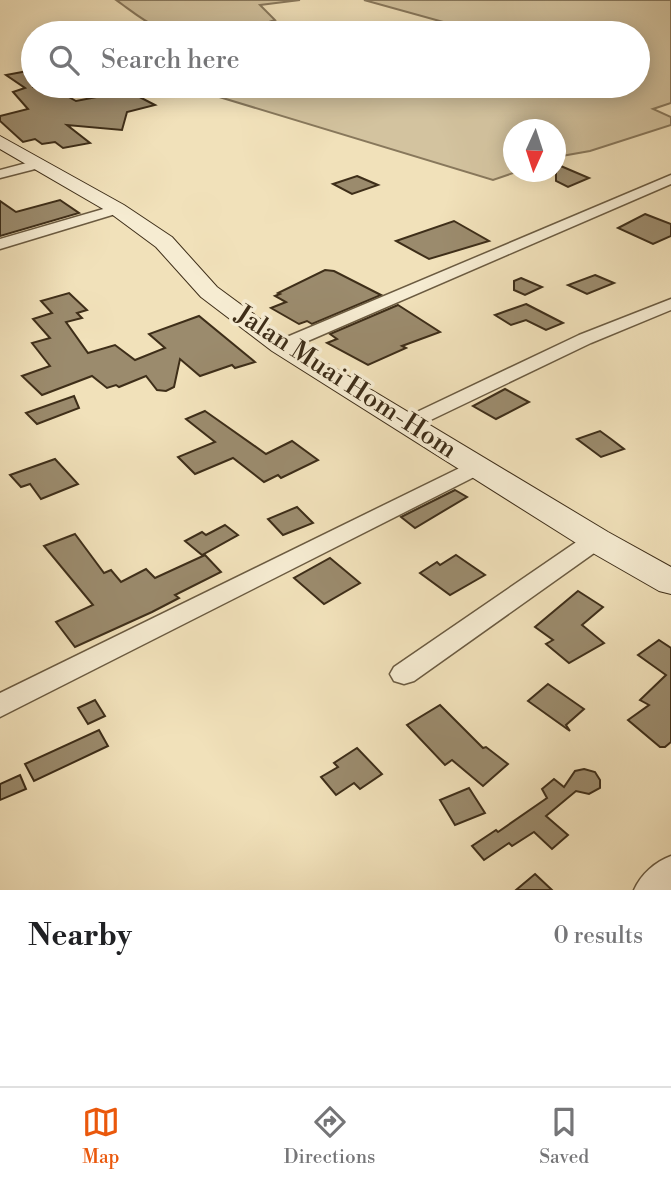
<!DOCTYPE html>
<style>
:root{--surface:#fff;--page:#f6f6f6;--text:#202124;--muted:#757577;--line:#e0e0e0;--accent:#ea580c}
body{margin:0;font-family:"Libre Bodoni",serif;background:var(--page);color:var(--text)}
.compass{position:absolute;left:503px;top:119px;width:63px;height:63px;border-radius:50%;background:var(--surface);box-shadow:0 4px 18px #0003;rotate:183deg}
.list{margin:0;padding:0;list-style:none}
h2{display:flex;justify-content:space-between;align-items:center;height:91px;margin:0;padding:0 28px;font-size:30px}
h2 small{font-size:23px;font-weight:400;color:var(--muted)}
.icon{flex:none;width:38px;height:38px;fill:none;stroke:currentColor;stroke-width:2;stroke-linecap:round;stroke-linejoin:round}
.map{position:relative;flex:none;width:671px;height:890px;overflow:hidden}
.search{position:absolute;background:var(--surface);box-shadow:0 4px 18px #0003;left:21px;right:21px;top:21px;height:77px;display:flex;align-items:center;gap:18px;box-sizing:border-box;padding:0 24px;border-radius:38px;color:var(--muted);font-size:26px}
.sheet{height:196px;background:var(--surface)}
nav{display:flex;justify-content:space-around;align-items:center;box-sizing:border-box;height:98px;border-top:2px solid var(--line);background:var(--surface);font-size:19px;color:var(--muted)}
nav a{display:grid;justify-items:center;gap:4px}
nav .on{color:var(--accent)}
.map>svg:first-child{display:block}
.green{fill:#d3c39f;stroke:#88785c;stroke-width:2}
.building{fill:#9b8b6d;stroke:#3e2e19;stroke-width:2}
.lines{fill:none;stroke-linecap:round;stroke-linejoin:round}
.street-casing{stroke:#6b5b41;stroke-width:3}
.secondary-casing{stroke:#3e2e19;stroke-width:2}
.street{fill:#f6ecd2;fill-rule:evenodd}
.secondary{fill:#f6ecd2;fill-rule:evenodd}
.labels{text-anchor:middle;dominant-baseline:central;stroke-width:7;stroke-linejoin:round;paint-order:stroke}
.street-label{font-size:26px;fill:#3e2e19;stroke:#f6ecd2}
</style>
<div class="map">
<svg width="671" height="890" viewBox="0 0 671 890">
<rect width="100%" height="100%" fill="#f1e1ba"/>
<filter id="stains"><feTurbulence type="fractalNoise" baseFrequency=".00286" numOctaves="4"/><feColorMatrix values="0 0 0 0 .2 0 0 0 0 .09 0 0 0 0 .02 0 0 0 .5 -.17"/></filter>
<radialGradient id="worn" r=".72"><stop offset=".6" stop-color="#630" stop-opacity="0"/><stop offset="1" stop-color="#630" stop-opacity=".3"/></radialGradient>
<g class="green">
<path d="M116,0H300L260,5L275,20C240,32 194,43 157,27C143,21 129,9 116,0Z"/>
<polygon points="364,0 671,0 671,103 653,109 671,117 671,125 590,151 556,157 556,130 514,130 514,172 516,172 493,180 216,96 199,88 638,86 638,33 483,33"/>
</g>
<g class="building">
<polygon points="33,70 33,87 49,86 76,101 128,91 155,105 127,112 122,130 67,125 90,143 63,148 55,142 42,144 35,139 23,142 0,121 0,116 28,109 13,92 25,88 6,75"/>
<polygon points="556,164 589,178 568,187 556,181"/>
<polygon points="357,176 378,185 352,194 333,184"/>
<polygon points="60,200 79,213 0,236 0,201 16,212"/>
<polygon points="645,214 671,224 671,236 653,244 618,228"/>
<polygon points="454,221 489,241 429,259 396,241"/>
<polygon points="325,270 334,271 381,295 312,324 307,321 299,324 271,308 286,302 275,296 280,294 278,293"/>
<polygon points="595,275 614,283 587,294 568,285"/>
<polygon points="521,278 542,287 525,295 514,290 514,281"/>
<polygon points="69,293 87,310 77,313 82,318 66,322 88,353 115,345 135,360 165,348 149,334 199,316 255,362 235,368 232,365 200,376 180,359 174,387 166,391 157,390 146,376 119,387 116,385 107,388 92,376 42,395 22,376 50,366 32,343 50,338 33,319 52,313 41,301"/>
<polygon points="526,304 563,323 546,330 526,320 511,325 495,315"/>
<polygon points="398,305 440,332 402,346 406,348 368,365 327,343 337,339 330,334"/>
<polygon points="505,389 529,402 496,419 473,406"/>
<polygon points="74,396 79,408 37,424 26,413"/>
<polygon points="205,411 266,454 292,441 318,460 281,478 278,475 264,482 233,458 195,474 178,457 215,442 186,419"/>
<polygon points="600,431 611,439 624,449 601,457 577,439"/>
<polygon points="55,459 78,484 41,499 30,484 21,487 10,475"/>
<polygon points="455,490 467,497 415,528 401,517"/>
<polygon points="297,507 313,523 283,535 268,519"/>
<polygon points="225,525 238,535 202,555 185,541 202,532 206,535"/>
<polygon points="75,534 104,573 111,570 121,582 146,569 155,578 205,555 221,572 175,595 179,598 152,612 75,647 56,622 93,605 44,546"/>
<polygon points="456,555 485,575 450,595 420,573 437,562 440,565"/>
<polygon points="330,558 360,583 324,604 294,578"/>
<polygon points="578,591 603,607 582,625 604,643 569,663 546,644 553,640 535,627"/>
<polygon points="659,640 671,648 671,742 665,747 660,747 628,720 649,705 640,700 666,675 638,655"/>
<polygon points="548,684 584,709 566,725 570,731 528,701"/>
<polygon points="95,700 105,716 88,724 78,708"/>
<polygon points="440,705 483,748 486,747 508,764 483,786 452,760 445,765 407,725"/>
<polygon points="99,730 108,746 34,781 25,764"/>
<polygon points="357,748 382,774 360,789 354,783 336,795 321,777 338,767 334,763"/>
<polygon points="584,769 595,772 600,780 600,788 589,794 576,791 546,816 568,835 552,849 534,832 512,846 509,843 484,860 472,846 496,830 498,832 547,798 542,789 554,779 564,787 575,771"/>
<polygon points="20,775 26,789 0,800 0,784"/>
<polygon points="469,788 485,813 455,825 440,800"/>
<polygon points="535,874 552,890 516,890"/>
</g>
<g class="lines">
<defs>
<g id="street">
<polygon points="38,160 45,164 43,167 0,178 0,170"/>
<polygon points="671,175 671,184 287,350 281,351 272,346 275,342"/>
<polygon points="117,205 124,209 122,212 0,249 0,239"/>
<polygon points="671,299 671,310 591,343 414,428 400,428 397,424 400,420 579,335"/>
<polygon points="478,459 486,461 489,466 486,471 0,717 0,693"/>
<polygon points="596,532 604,534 608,540 604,546 414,681 404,684 394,681 390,674 394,667 588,534"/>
<path d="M671,856V890H634C641,874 655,862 671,856Z"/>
</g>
<polygon id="secondary" points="0,136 124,205 172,237 217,287 290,341 608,532 671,567 671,594 659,591 584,548 272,351 201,297 156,247 110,213 0,149"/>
</defs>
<use href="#street" class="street-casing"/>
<use href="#secondary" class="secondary-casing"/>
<use href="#street" class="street"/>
<use href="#secondary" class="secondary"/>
</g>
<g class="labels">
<g class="street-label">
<text transform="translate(346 382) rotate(33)">Jalan Muai Hom-Hom</text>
</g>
</g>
<rect width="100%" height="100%" filter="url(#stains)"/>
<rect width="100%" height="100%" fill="url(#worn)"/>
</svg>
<svg class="compass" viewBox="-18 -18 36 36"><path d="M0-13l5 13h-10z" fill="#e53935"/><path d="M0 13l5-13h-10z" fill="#757577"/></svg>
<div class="search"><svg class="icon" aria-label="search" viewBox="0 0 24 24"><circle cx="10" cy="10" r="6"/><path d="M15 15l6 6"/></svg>Search here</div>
</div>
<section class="sheet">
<h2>Nearby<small>0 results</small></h2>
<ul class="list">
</ul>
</section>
<nav>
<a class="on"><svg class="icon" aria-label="map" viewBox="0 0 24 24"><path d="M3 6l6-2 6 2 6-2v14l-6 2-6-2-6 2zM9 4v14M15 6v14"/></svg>Map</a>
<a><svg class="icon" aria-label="directions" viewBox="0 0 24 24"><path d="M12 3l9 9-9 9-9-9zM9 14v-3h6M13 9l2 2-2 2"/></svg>Directions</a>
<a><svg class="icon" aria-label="saved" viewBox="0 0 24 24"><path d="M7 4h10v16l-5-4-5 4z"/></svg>Saved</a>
</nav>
